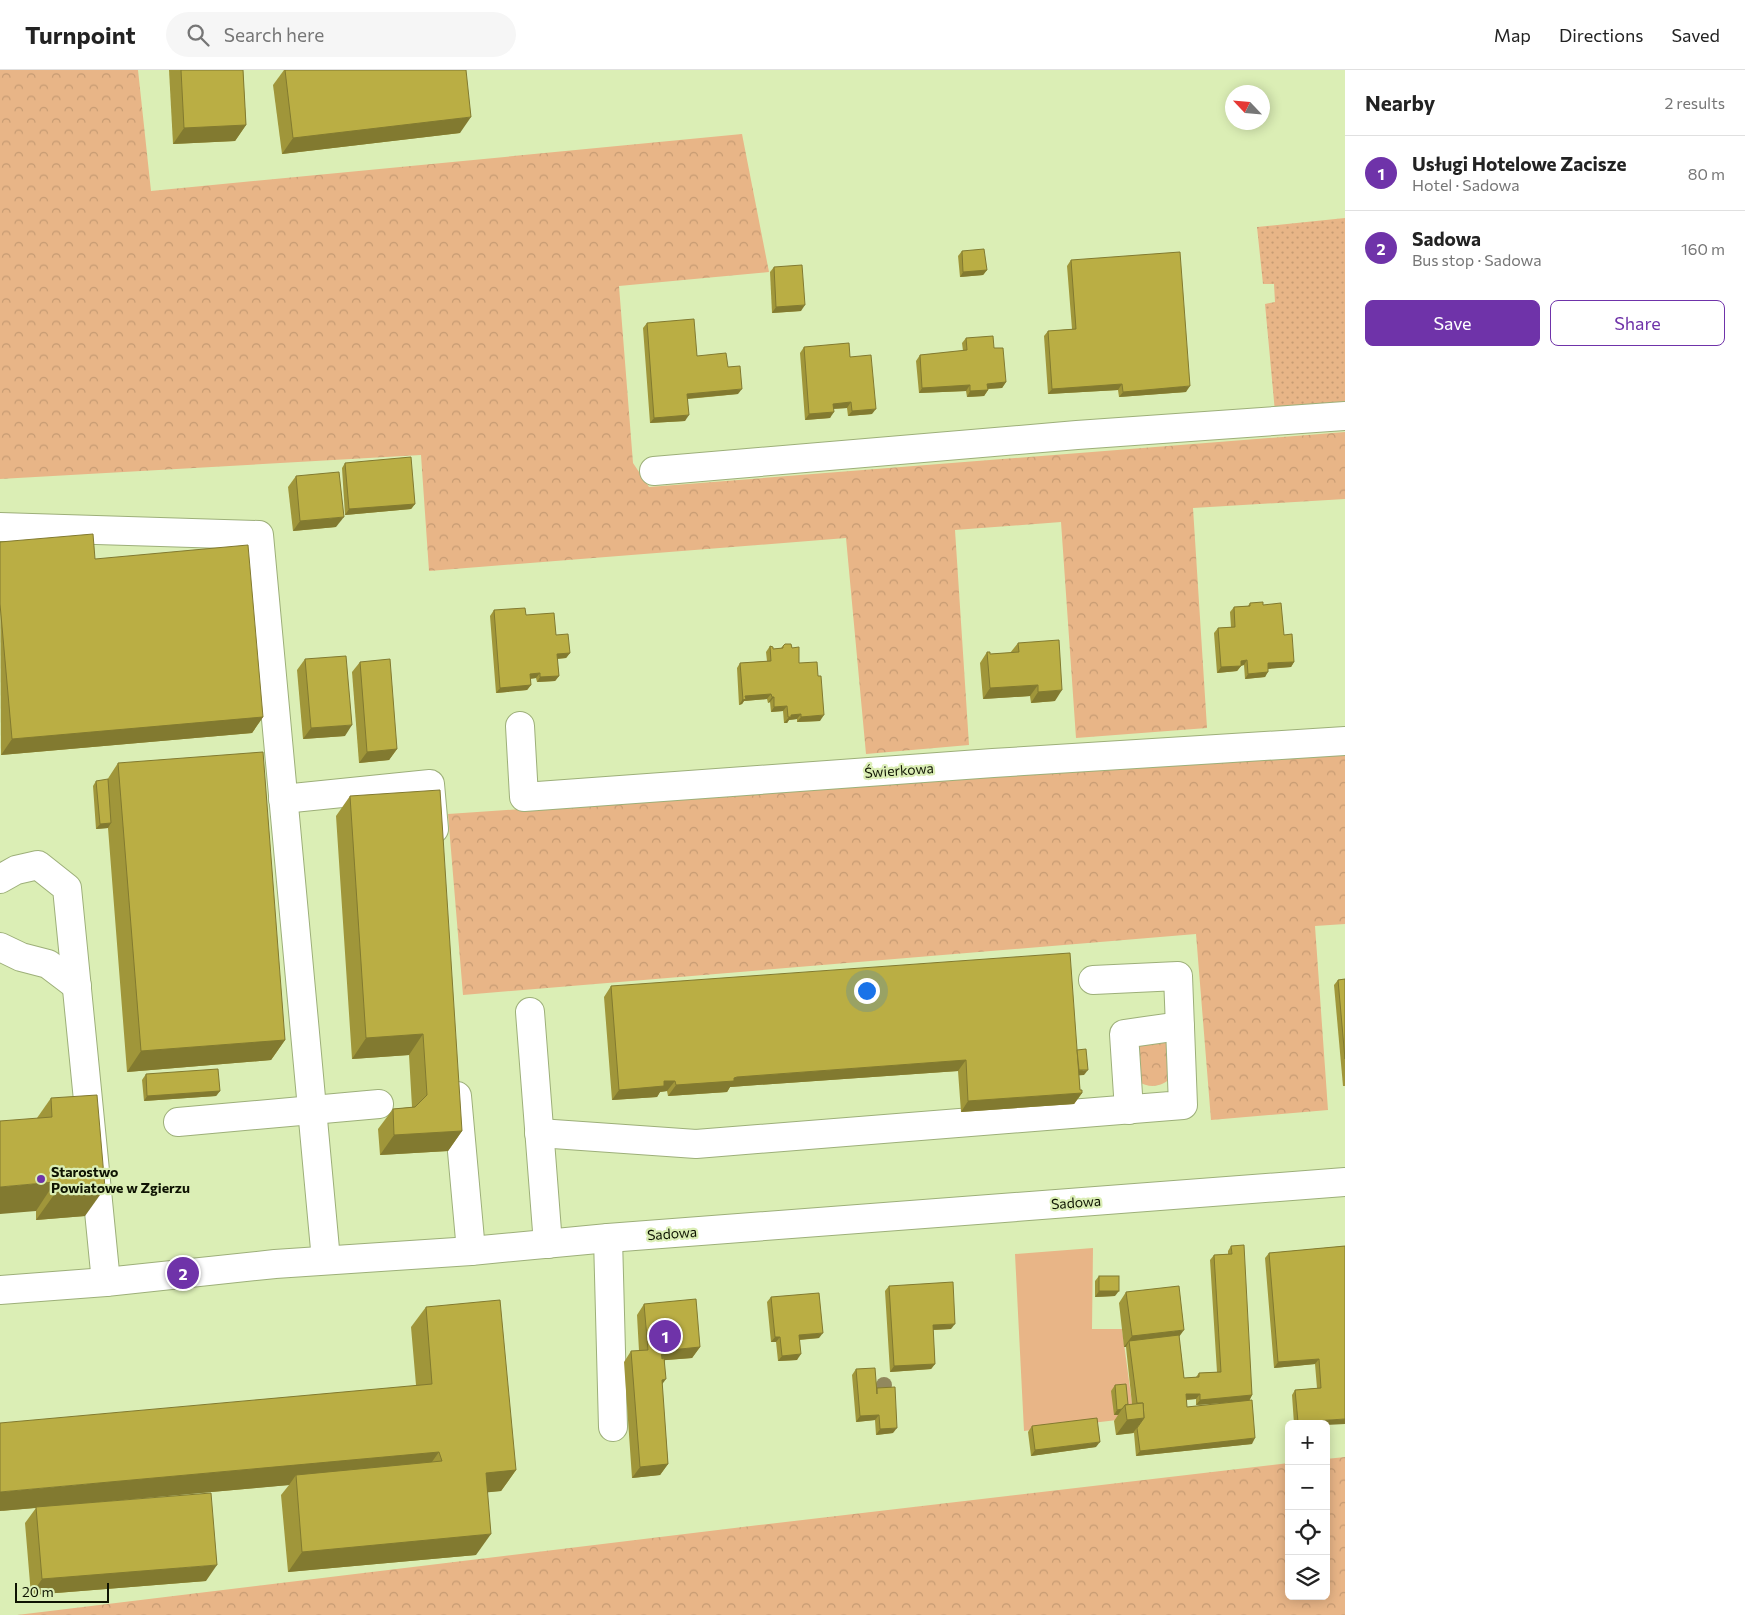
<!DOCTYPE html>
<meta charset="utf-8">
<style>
:root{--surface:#fff;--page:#f6f6f6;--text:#222;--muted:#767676;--line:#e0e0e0;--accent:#6f33a9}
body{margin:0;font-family:Commissioner,sans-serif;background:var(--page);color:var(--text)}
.controls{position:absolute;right:15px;bottom:15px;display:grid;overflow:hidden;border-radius:8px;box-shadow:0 2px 12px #0003}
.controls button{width:45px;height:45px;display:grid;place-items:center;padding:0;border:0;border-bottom:1px solid var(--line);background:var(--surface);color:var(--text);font:25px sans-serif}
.compass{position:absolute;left:1225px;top:15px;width:45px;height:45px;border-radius:50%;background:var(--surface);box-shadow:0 2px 12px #0003;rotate:296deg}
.scale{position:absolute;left:15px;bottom:12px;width:94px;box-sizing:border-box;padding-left:5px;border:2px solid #0e1302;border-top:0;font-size:14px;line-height:18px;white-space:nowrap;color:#0e1302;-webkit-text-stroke:4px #dbeeb5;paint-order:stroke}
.you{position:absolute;left:866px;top:920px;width:18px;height:18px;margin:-12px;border:4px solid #fff;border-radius:50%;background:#1a73e8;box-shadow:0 0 0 8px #1a73e833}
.badge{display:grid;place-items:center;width:32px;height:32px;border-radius:50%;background:var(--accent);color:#fff;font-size:16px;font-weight:700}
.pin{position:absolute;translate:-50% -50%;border:2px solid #fff;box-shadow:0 1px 5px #0006}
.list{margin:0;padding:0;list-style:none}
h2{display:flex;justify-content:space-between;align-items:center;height:65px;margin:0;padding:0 20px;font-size:21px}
h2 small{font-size:16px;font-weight:400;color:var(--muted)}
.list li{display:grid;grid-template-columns:32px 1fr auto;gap:15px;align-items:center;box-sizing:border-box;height:75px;padding:0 20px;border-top:1px solid var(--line)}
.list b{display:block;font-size:19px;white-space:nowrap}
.list p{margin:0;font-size:16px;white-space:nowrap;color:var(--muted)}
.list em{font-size:16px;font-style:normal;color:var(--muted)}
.actions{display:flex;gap:10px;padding:15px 20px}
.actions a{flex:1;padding:11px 0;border:1px solid var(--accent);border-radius:8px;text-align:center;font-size:18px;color:var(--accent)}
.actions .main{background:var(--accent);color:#fff}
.icon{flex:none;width:28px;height:28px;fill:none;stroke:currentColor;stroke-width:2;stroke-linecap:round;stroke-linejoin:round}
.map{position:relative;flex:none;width:1345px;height:1545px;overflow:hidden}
header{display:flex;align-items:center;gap:30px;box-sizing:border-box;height:70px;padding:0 25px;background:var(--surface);border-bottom:1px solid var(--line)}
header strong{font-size:24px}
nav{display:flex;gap:28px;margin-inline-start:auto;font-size:18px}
.search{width:350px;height:45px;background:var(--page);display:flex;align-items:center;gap:12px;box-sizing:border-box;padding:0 18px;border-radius:28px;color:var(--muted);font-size:19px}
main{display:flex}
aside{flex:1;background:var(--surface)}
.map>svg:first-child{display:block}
.grass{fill:url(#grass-dots)}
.forest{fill:url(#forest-crowns)}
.garden{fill:#e8b587}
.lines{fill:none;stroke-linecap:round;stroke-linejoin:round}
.minor-casing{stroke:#9daf79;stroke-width:30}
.minor{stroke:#fff;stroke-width:28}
.tree{fill:#91885e}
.wall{fill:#a0963a;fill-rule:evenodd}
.shaded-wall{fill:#827a30}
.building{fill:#baae44;stroke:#827a30}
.poi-dot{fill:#6f33a9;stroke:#dbeeb5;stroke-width:2}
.labels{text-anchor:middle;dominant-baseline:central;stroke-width:4.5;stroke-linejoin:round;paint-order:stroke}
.street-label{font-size:14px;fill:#0e1302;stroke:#dbeeb5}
.poi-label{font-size:14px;font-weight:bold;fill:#0e1302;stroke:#dbeeb5;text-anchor:start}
</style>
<header>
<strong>Turnpoint</strong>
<div class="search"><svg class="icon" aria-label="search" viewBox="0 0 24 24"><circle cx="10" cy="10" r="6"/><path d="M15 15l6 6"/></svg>Search here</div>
<nav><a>Map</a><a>Directions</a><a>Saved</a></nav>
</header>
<main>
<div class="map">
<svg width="1345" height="1545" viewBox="0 0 1345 1545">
<defs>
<pattern id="grass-dots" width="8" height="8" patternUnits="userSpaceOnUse" patternTransform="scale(1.25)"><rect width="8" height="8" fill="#e8b587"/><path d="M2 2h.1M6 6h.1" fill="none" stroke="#c69b73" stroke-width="1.8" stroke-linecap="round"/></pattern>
<pattern id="forest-crowns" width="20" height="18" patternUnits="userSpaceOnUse" patternTransform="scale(1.25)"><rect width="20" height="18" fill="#e8b587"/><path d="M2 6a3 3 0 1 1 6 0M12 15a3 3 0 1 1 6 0" fill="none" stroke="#c69b73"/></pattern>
</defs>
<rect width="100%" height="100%" fill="#dbeeb5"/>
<polygon class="grass" points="1345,148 1345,336 1275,342 1265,234 1275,232 1274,214 1263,214 1257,157"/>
<g class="forest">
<polygon points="0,0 138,0 151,121 742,64 769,202 619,216 633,393 649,417 1345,362 1345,429 1193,438 1207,658 1076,668 1061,452 955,460 969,675 866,684 846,468 429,501 421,385 0,409"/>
<polygon points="1345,683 1345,854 1315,856 1328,1040 1211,1050 1196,864 463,925 448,744"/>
<path d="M1156,970L1166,973L1173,980V1007C1160,1017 1151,1019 1137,1011L1138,975Z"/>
<polygon points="1345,1387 1345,1545 17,1545 759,1455 1289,1393 1289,1526 1326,1526 1326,1389"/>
</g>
<polygon class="garden" points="1093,1178 1092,1259 1122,1259 1134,1348 1024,1361 1015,1184"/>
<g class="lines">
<defs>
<g id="minor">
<polyline points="654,401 1077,365 1345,346"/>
<polyline points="0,457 259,465 326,1190"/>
<polyline points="520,656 524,727 993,693 1345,671"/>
<polyline points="283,729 430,714 434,759"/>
<polyline points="0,809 16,800 38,795 67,818 106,1212"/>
<polyline points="0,877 21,887 48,894 77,916"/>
<polyline points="530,942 548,1174"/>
<polyline points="457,1026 471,1181"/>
<polyline points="1129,1040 1124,964 1180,956"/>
<polyline points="178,1052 379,1034"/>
<polyline points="539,1063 696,1074 1183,1035 1178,906 1093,910"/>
<polyline points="608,1168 613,1357"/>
<polyline points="0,1220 106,1212 275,1194 471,1181 608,1168 1345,1112"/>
</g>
</defs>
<use href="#minor" class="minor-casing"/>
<use href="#minor" class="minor"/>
</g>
<circle class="tree" cx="884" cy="1315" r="8"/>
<g class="wall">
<polygon points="169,0 243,0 246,55 235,71 173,74"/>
<polygon points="284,0 466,0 460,63 282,84 273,15"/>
<polygon points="962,181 987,200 983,205 960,207 958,186"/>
<polygon points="1071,190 1186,322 1119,327 1118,320 1048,324 1044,266 1048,261 1072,259 1067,196"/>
<polygon points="774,197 801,241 772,243 770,202"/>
<polygon points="647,253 697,286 728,297 738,324 688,329 685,351 650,353 643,258"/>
<polygon points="966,268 994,278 1006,312 1002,318 988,319 988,320 984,326 967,327 966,321 919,323 916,291 920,285 963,281 962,273"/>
<polygon points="804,277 850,287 872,344 848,346 847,338 833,339 830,348 805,350 800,283"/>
<polygon points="345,393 415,434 411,439 345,445 342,398"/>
<polygon points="296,406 336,457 293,461 288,417"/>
<polygon points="0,472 95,489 263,647 252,663 1,685"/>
<polygon points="1250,533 1263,535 1284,565 1294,592 1291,597 1268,599 1265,607 1245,609 1244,595 1241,596 1237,601 1217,603 1214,563 1218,558 1231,557 1230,542 1234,537 1248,536"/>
<polygon points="494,540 526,545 570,583 566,588 557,589 559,606 555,611 537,612 536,608 530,609 531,615 527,620 496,623 490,546"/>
<polygon points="1018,573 1055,631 1031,633 1030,626 983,629 980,593 987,582 990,584 1010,583"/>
<polygon points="770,576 773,579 781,578 783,576 792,578 799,593 820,651 797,652 797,649 789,650 787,653 784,653 783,641 771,642 770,632 768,633 767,629 744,631 742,634 739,635 737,598 740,593 767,591 766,582"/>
<polygon points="305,589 345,666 303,669 297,600"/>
<polygon points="360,592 397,679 389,690 359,693 352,602"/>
<polygon points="118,693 285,970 271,990 127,1002 108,758 96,759 93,716 96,711 107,710"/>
<polygon points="350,726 462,1061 448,1081 380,1085 378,1059 393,1039 412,1037 409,985 352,989 336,746"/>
<polygon points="1345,909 1345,1016 1343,1016 1334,915 1338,910"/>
<polygon points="611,916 1077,980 1084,1005 1079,1005 1080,1020 1082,1023 1074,1034 961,1042 958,1001 730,1017 727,1022 668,1026 667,1021 660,1022 657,1027 612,1030 604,927"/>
<polygon points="146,1004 220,1021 216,1026 144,1031 142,1010"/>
<polygon points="51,1028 85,1146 36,1150 36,1141 37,1048"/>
<path d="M1231,1176L1252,1325L1249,1331L1252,1374L1136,1386L1134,1363L1116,1365L1114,1351L1118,1345H1114L1111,1321L1115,1315L1128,1334H1132L1126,1277H1124L1119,1233L1126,1222L1179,1267L1184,1308L1196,1307L1199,1303L1217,1302L1210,1190L1214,1185L1228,1184V1181ZM1196,1329V1335L1248,1331L1187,1337L1186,1330Z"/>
<polygon points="1345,1176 1326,1354 1294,1354 1292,1325 1295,1320 1317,1318 1315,1294 1274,1298 1265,1188 1269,1183"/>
<polygon points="1099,1206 1115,1226 1095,1227 1095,1211"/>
<polygon points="889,1216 951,1259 933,1260 935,1294 931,1299 890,1302 885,1221"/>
<polygon points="771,1227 819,1268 800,1270 797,1290 778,1291 776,1272 771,1272 767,1232"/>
<polygon points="644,1234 700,1277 692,1288 665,1290 662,1315 668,1394 660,1405 632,1408 624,1292 631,1281 639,1281 637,1245"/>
<polygon points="426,1237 516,1400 501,1421 487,1422 476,1485 288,1502 281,1425 289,1415 64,1435 206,1511 31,1525 25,1453 36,1438 0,1441 416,1315 411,1257"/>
<polygon points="856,1299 876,1319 877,1318 893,1363 876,1365 875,1350 856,1352 852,1305"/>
<polygon points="1032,1356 1096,1377 1031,1386 1028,1362"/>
</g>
<g class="shaded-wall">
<polygon points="471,47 460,63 282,84 293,68"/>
<polygon points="246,55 235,71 173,74 184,58"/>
<polygon points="987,200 983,205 960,207 963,202"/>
<polygon points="805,235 801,241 772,243 776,237"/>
<polygon points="1006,312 1002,318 984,319 987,314"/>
<polygon points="1122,314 1118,320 1048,324 1052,319"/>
<polygon points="970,315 966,321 919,323 922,318"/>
<polygon points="1190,316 1186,322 1119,327 1123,322"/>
<polygon points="742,319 738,324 683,329 687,324"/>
<polygon points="988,320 984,326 967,327 970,321"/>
<polygon points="851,332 847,338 829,339 833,334"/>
<polygon points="876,339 872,344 848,346 852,341"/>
<polygon points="834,342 830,348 805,350 809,344"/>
<polygon points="689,345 685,351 650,353 654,348"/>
<polygon points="415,434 411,439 345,445 349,439"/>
<polygon points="344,447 336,457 293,461 300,451"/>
<polygon points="570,583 566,588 553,589 557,584"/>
<polygon points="1247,590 1244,595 1237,596 1241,591"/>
<polygon points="1294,592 1291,597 1264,599 1268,593"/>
<polygon points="1241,596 1237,601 1217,603 1221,597"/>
<polygon points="1268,602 1265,607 1245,609 1248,604"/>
<polygon points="540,603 536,608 526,609 530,604"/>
<polygon points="559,606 555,611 537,612 540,607"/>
<polygon points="531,615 527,620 496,623 500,618"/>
<polygon points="1038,615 1030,626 983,629 990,618"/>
<polygon points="1062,620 1055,631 1031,633 1038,622"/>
<polygon points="771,624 767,629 744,631 742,634 739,635 745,626"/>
<polygon points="772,627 774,627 770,632 768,633"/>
<polygon points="787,636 783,641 771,642 774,637"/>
<polygon points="801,644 797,649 789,650 787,653 784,653 791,645"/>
<polygon points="824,645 820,651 797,652 801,647"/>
<polygon points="263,647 252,663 1,685 12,669"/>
<polygon points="352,655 345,666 303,669 311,658"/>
<polygon points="397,679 389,690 359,693 367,682"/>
<polygon points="111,753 108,758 96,759 100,754"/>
<polygon points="423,964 409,985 352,989 366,968"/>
<polygon points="285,970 271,990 127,1002 141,981"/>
<polygon points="966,990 958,1001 730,1017 727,1022 668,1026 676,1015 734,1008 737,1007"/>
<polygon points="1088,1000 1084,1005 1071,1006 1074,1001"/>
<polygon points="664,1011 675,1011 667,1021 660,1022 657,1027 612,1030 619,1020"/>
<polygon points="220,1021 216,1026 144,1031 147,1026"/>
<polygon points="1082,1023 1074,1034 961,1042 968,1031"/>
<polygon points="462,1061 448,1081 380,1085 394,1065"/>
<polygon points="55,1112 36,1141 0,1144 0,1117"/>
<polygon points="105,1118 85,1146 36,1150 56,1122"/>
<polygon points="1099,1221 1119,1221 1115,1226 1095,1227"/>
<polygon points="955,1254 951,1259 929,1260 933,1255"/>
<polygon points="1184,1260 1176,1271 1129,1271 1126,1277 1124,1277 1132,1266"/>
<polygon points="823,1263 819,1268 795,1270 799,1265"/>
<polygon points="775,1267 780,1267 776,1272 771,1272"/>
<polygon points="700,1277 692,1288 654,1291 661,1281"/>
<polygon points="801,1284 797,1290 778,1291 782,1286"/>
<polygon points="1319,1289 1315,1294 1274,1298 1278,1292"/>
<polygon points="935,1294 931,1299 890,1302 894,1296"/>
<polygon points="666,1309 658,1320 662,1310"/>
<polygon points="1186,1324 1200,1324 1196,1329 1182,1330"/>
<polygon points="1252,1325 1249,1331 1196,1335 1200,1330"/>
<polygon points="1122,1339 1118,1345 1114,1345 1117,1340"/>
<polygon points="879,1345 875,1350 856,1352 860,1346"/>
<polygon points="1144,1348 1133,1363 1116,1365 1127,1350"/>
<polygon points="1345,1349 1345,1354 1326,1355 1326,1354 1297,1354 1298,1352"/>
<polygon points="897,1358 893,1363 876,1365 880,1359"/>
<polygon points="1255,1368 1252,1374 1136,1386 1140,1381"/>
<polygon points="1100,1372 1096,1377 1031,1386 1035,1380"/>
<polygon points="439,1382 424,1403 296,1405 289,1415 0,1441 0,1422"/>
<polygon points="668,1394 660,1405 632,1408 640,1397"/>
<polygon points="516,1400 501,1421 471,1424 486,1403"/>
<polygon points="491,1464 476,1485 288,1502 302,1482"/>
<polygon points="217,1495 206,1511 31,1525 42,1509"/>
</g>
<g class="building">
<polygon points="181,0 243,0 246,55 184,58"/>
<polygon points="285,0 466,0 471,47 293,68"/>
<polygon points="984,179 987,200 963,202 962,181"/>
<polygon points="1180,182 1190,316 1123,322 1122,314 1052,319 1048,261 1076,259 1071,190"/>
<polygon points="802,195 805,235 776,237 774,197"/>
<polygon points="694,249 697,286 726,283 728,297 740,296 742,319 687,324 689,345 654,348 647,253"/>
<polygon points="993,266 994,278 1003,278 1006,312 987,314 988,320 970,321 970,315 922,318 920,285 967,280 966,268"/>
<polygon points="849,273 850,287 871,285 876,339 852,341 851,332 833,334 834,342 809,344 804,277"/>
<polygon points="411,387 415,434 349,439 345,393"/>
<polygon points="339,402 344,447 300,451 296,406"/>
<polygon points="93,464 95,489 248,475 263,647 12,669 0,534 0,472"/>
<polygon points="1263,532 1263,535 1281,533 1284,565 1292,564 1294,592 1268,593 1268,602 1248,604 1247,590 1241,591 1241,596 1221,597 1218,558 1235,557 1234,537 1250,536 1250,533"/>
<polygon points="525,538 526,545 554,543 556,565 568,564 570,583 557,584 559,606 540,607 540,603 530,604 531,615 500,618 494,540"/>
<polygon points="1059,570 1062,620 1038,622 1038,615 990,618 987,582 990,582 990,584 1019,582 1018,573"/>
<polygon points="785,574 791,574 792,578 799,577 799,593 817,592 818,606 821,606 824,645 801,647 801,644 791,645 791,647 788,647 787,636 774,637 774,627 772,627 771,624 745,626 746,629 743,630 740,593 771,591 770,576 773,577 773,579 783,578 783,576"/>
<polygon points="346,586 352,655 311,658 305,589"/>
<polygon points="390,589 397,679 367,682 360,592"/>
<polygon points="263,682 285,970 141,981 118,693"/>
<polygon points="108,709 111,753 100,754 96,711"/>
<polygon points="440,720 462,1061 394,1065 393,1039 415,1037 427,1025 423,964 366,968 350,726"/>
<polygon points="1070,883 1080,1020 1082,1020 1082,1023 968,1031 966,990 737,1007 734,1008 734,1011 676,1015 675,1011 664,1011 664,1016 619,1020 611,916"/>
<polygon points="1345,909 1345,989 1338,910"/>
<polygon points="1086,979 1088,1000 1079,1000 1077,980"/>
<polygon points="218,999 220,1021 147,1026 146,1004"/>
<polygon points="97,1025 105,1118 56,1122 55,1112 0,1117 0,1051 52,1047 51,1028"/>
<polygon points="1244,1175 1252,1325 1200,1330 1200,1324 1186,1324 1187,1337 1252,1330 1255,1368 1140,1381 1137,1358 1144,1348 1143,1333 1137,1333 1129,1271 1179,1265 1184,1308 1199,1307 1199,1303 1221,1302 1214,1185 1232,1184 1231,1176"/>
<polygon points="1345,1176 1345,1349 1298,1352 1295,1320 1321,1318 1319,1289 1278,1292 1269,1183"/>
<rect x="1099" y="1206" width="20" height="15"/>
<polygon points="953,1212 955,1254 933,1255 935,1294 894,1296 889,1216"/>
<polygon points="1179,1216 1184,1260 1132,1266 1126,1222"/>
<polygon points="819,1223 823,1263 799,1265 801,1284 782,1286 780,1267 775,1267 771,1227"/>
<polygon points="696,1229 700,1277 661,1281 662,1289 664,1288 666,1309 662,1310 668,1394 640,1397 631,1281 648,1280 644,1234"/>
<polygon points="500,1230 516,1400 486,1403 491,1464 302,1482 296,1405 442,1391 439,1382 0,1422 0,1353 432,1314 426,1237"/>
<polygon points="875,1298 877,1324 877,1318 895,1317 897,1358 880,1359 879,1345 860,1346 856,1299"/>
<polygon points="1126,1314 1128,1334 1125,1335 1122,1339 1117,1340 1115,1315"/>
<polygon points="1143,1333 1144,1348 1127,1350 1125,1335"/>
<polygon points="1097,1348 1100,1372 1035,1380 1032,1356"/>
<polygon points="211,1423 217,1495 42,1509 36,1437"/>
</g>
<circle class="poi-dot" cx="41" cy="1109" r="5"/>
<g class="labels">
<g class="street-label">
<text transform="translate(899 700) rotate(-4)">Świerkowa</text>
<text transform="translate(1076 1132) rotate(-4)">Sadowa</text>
<text transform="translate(672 1163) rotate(-4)">Sadowa</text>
</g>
<g class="poi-label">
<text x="51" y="1101">Starostwo<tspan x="51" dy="16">Powiatowe w Zgierzu</tspan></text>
</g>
</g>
</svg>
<div class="controls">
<button>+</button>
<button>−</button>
<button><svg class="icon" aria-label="locate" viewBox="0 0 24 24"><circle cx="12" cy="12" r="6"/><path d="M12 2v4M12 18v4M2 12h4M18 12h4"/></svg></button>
<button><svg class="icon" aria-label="layers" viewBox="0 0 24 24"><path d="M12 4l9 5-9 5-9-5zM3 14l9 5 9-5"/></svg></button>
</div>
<svg class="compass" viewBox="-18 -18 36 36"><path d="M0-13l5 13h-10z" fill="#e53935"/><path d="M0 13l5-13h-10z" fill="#767676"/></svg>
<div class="scale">20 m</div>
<div class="you"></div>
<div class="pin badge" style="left:665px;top:1266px">1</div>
<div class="pin badge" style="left:183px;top:1203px">2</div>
</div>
<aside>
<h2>Nearby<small>2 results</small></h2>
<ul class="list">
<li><span class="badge">1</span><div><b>Usługi Hotelowe Zacisze</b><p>Hotel · Sadowa</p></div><em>80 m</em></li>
<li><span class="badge">2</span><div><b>Sadowa</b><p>Bus stop · Sadowa</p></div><em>160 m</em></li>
</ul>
<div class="actions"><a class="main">Save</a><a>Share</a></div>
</aside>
</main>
